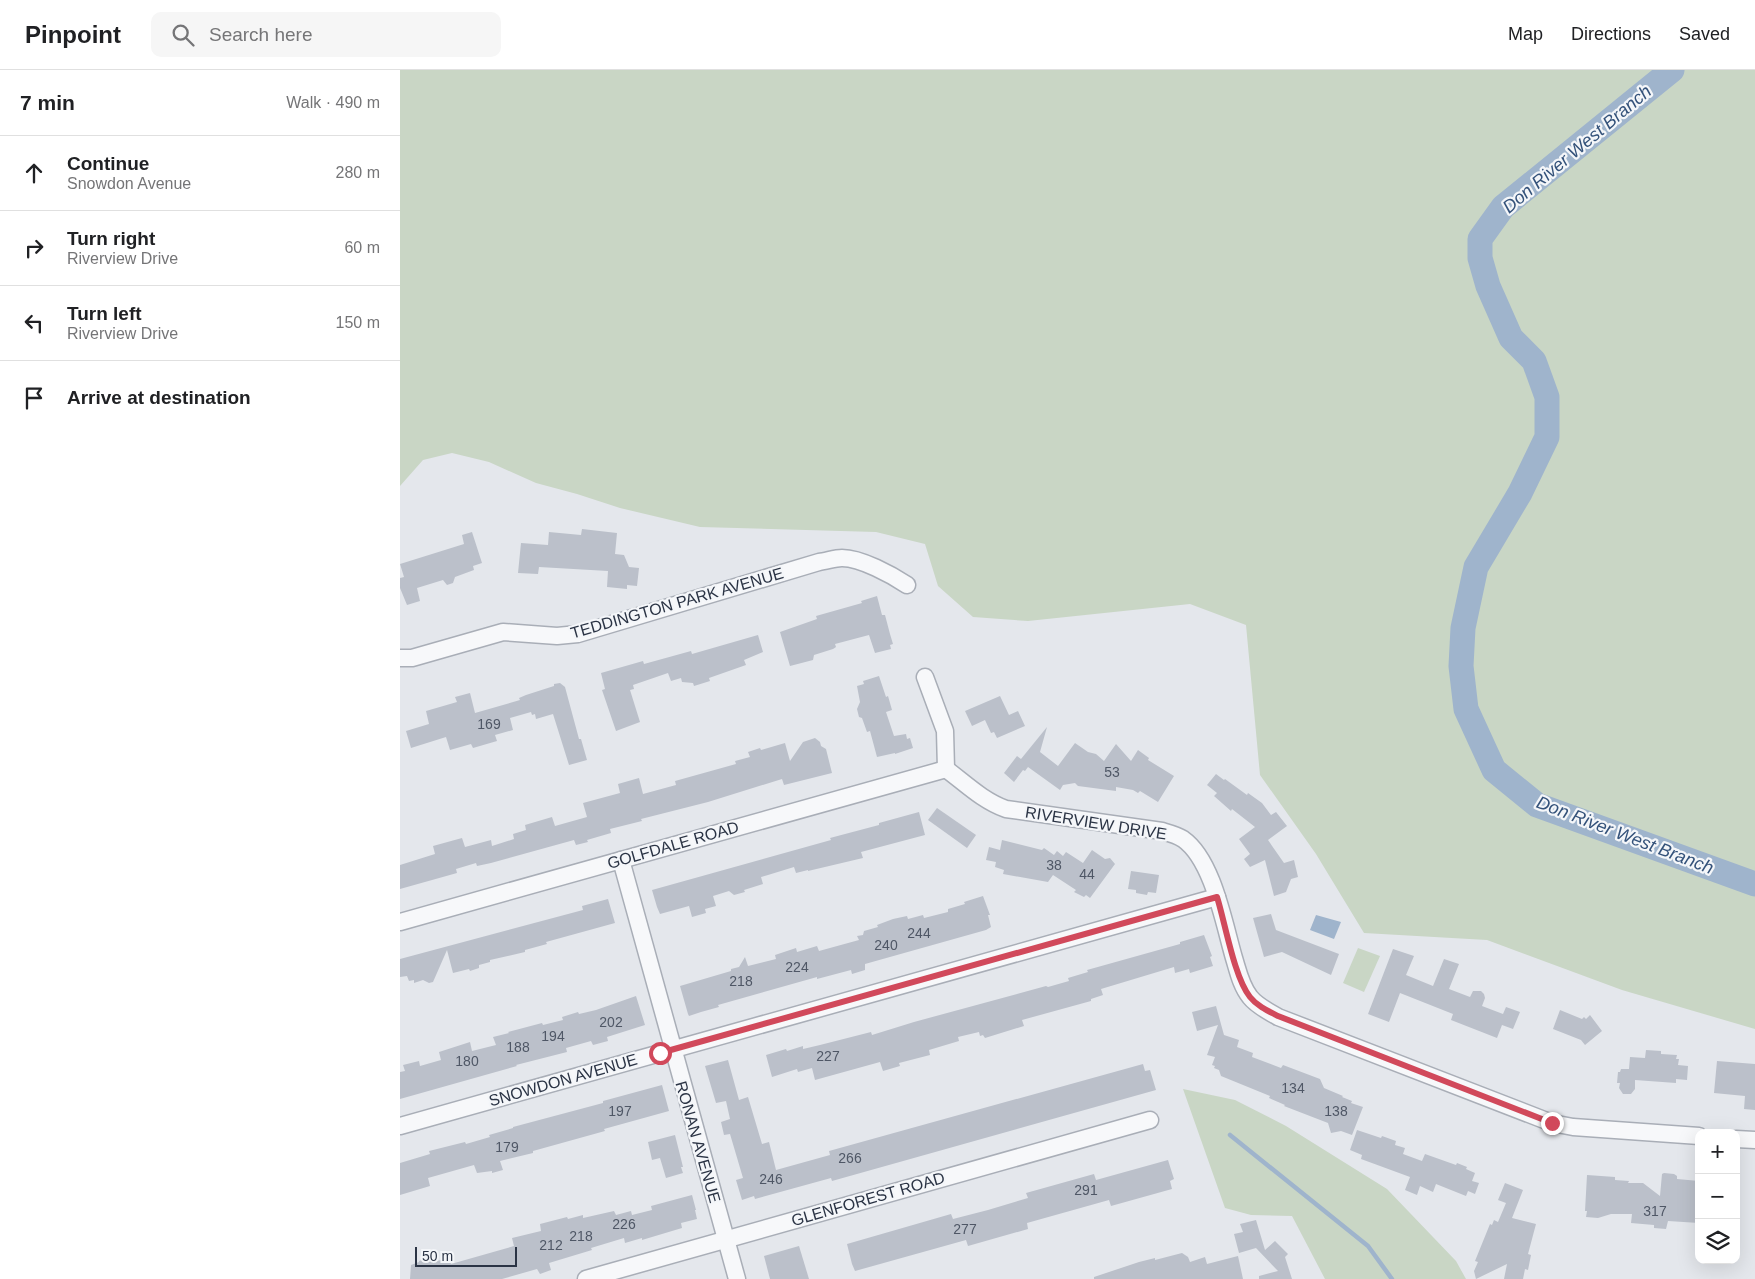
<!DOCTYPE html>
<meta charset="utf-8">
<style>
:root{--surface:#fff;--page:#f6f6f6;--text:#202124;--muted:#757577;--line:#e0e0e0}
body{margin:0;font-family:Arial,sans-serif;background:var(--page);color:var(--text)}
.controls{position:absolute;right:15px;bottom:15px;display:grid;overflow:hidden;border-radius:10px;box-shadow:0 5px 20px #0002}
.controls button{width:45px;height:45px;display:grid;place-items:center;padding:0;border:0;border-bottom:1px solid var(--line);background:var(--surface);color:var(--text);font:25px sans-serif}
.scale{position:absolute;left:15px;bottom:12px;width:102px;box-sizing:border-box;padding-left:5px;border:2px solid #2b3445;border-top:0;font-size:14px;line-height:18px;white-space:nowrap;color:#2b3445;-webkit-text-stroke:4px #f4f6f9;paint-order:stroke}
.stop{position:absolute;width:15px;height:15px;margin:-11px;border:4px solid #d1495b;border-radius:50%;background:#fff}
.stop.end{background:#d1495b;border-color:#fff;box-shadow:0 1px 5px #0008}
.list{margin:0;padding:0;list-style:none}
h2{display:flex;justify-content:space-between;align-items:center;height:65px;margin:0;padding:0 20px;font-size:21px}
h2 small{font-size:16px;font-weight:400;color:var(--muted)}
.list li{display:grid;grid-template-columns:32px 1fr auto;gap:15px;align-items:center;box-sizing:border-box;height:75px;padding:0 20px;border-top:1px solid var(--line)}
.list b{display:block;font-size:19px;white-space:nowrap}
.list p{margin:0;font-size:16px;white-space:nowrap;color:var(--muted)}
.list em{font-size:16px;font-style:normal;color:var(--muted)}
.icon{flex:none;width:28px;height:28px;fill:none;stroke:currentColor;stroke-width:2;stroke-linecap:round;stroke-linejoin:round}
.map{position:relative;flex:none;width:1355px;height:1209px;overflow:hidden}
header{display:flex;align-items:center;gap:30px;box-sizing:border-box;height:70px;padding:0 25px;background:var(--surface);border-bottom:1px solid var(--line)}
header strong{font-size:24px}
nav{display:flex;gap:28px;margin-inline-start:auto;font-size:18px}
.search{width:350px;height:45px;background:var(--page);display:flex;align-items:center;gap:12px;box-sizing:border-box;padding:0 18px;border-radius:10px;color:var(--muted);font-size:19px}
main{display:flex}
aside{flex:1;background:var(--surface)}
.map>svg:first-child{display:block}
.green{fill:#c9d6c5}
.water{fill:#9fb4cc}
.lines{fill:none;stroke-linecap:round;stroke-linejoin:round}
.stream{stroke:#9fb4cc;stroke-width:4.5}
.river{stroke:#9fb4cc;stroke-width:25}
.building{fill:#bbc0ca}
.street-casing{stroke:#a9aeb7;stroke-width:19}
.street{stroke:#f7f8fa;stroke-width:16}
.route{stroke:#d1495b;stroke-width:6}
.labels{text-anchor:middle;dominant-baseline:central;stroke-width:4.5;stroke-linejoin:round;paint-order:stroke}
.number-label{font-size:14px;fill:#4f5766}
.street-label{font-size:16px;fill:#2b3445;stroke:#f4f6f9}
.water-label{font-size:18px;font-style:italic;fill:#34527a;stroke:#f4f6f9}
</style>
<header>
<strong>Pinpoint</strong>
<div class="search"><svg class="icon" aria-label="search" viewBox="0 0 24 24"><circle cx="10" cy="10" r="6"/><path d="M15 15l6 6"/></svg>Search here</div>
<nav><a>Map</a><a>Directions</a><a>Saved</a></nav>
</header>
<main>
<aside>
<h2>7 min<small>Walk · 490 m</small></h2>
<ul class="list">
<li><svg class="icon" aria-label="ahead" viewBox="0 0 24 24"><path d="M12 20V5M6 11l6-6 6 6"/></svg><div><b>Continue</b><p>Snowdon Avenue</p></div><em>280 m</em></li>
<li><svg class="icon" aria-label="right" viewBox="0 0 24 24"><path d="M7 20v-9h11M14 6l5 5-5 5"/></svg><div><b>Turn right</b><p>Riverview Drive</p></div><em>60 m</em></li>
<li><svg class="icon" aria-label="left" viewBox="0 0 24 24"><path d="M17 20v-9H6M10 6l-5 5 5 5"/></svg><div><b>Turn left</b><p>Riverview Drive</p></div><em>150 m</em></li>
<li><svg class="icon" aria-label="arrive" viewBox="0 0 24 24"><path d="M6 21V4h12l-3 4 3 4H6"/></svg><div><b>Arrive at destination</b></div></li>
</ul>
</aside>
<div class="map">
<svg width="1355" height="1209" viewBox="0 0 1355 1209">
<rect width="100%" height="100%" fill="#e4e7ec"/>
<g class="green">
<polygon points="0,0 1355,0 1355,959 1222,920 1087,870 964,863 916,784 860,705 846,555 790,534 628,551 573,547 538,516 525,474 476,462 300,457 220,438 177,424 136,413 89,392 52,383 23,390 0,416"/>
<polygon points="958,878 980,886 964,922 943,913"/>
<polygon points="783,1019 835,1030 886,1056 987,1119 1056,1191 1066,1209 925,1209 892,1146 851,1145 825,1138"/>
</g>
<polygon class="water" points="916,845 941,852 934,869 910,860"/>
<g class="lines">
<polyline class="stream" points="830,1065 968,1176 992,1209"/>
<polyline class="river" points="1272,0 1103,137 1080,169 1080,188 1088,216 1111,268 1134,291 1147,327 1147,367 1120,423 1076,497 1063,558 1061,596 1066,639 1094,700 1137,735 1355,814"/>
</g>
<g class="building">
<polygon points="182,459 217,463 215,484 224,485 229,497 239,498 237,516 227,515 227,519 207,517 208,501 139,497 138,504 118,503 121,473 148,475 149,462 181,465"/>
<polygon points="72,462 82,493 73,496 74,500 55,507 53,513 47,515 43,510 17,518 20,531 7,535 0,518 0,508 4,507 0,494 64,474 62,465"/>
<polygon points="477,526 482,545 485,545 490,564 493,574 490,575 491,579 475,583 469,565 435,574 436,577 433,579 414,585 413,590 390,596 380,562 417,549 416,546 462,533 461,531"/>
<polygon points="358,565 363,582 344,590 346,595 309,608 310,611 294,616 293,613 282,612 281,608 271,611 268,603 233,615 234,619 230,620 240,652 216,661 202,620 205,619 201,603 243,591 244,594 291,581 292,584"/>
<polygon points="479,606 486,627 488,626 492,640 486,642 494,666 506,664 507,669 510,668 513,678 495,684 495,683 477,687 470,661 467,662 462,648 459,647 457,639 460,632 457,616 464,614 463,611"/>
<polygon points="160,613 165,617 179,669 181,669 187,690 169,695 153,644 136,649 135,644 132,645 131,642 110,648 113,660 95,665 97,671 73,678 71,674 50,680 46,667 11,678 6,661 29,654 26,641 57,632 55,627 70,623 75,643 120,630 119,628 126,625 154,616 154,614"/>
<polygon points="600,626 609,645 618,641 625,656 597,668 594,662 591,663 585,650 572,656 565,641"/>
<polygon points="647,657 640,682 658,696 675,673 688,682 696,684 704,691 716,674 731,691 738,680 749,688 748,690 774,706 758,732 740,721 738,723 733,720 716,717 716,721 678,716 675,713 663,715 660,720 628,697 625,701 623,700 614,712 604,703 617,686 621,689"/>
<polygon points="415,668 420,672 421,676 426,679 432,703 384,715 382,709 308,732 241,749 242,751 210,759 211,763 187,770 188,772 176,775 174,770 91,793 77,796 76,793 56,799 57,803 0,819 0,795 35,784 33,776 62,768 65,777 91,770 92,776 114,769 113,764 126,760 125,755 152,747 155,756 187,747 183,733 220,723 218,714 239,708 243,724 276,715 275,711 336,694 335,691 350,687 348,682 360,678 361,680 385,673 390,691 403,672"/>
<polygon points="816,704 824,710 825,709 847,725 848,723 862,733 871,745 876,742 887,756 868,770 884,793 894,790 898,807 891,809 886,822 874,826 865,790 850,797 844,789 850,784 839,769 855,757 832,739 831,741 814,726 817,723 807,715"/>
<polygon points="537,738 576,765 567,778 528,750"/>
<polygon points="519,742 525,765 461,782 463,788 408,801 408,800 396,803 394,797 368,805 361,807 363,814 344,820 345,822 334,825 329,821 313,826 316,836 305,839 306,843 292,847 289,836 260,844 257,837 252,820 431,770 430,768 479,755 479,753"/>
<polygon points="602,770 642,780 644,778 654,785 657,781 663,786 666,782 683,793 692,780 705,789 710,788 715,794 690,828 686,825 684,827 674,822 676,820 653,805 648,812 603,804 604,800 595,797 596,792 586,790 589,777 600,780"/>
<polygon points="731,801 759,805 756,823 748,822 747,825 736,823 736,820 728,819"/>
<polygon points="583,826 590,845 588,845 591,857 586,860 465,894 465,900 452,904 451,900 417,909 417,907 318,935 319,937 301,942 289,946 288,944 280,916 331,901 331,899 339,897 345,887 348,896 376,889 375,885 396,878 397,882 417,876 419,881 459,870 457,866 463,865 464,861 478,857 477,855 493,849 507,846 508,849 523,845 524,848 548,842 548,839 565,834 564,832 567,831"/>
<polygon points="208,829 215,853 146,872 147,874 125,880 125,882 90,890 90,892 79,895 79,898 70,901 69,899 53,903 47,880 33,912 29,913 23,910 14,913 14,910 9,911 7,906 0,907 0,889 183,840 182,836"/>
<polygon points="871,844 876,860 939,884 931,905 882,882 864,887 853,848"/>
<polygon points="804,865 812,886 810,887 813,896 790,903 789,899 775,903 774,897 701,919 703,925 691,929 691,931 622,950 624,956 585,968 583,965 580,966 579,962 558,967 559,971 529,980 530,985 499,993 500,996 483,1001 480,992 415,1010 412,998 398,1002 397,999 372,1007 366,985 386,979 387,981 403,976 403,979 420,975 471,962 472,965 514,952 646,916 648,917 669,911 668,908 688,902 687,900 780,874 780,872"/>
<polygon points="993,879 1014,886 1006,905 1033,916 1044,889 1059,894 1049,919 1070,927 1073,921 1081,921 1084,924 1085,928 1082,936 1103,944 1106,937 1120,942 1113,959 1102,955 1097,968 1051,950 1053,944 1000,923 989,952 968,944"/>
<polygon points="236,926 245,955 207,967 208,971 193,975 191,971 166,978 167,982 116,995 117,996 0,1029 0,1002 5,1001 3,995 19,991 20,996 41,990 39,982 70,972 72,981 96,975 93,967 109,963 108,962 142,953 143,955 163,950 162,947 178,942 179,944 196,940"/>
<polygon points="816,936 824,965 839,970 837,977 853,983 852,987 881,998 883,995 920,1009 924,1018 943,1026 942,1027 952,1031 951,1033 963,1037 952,1065 941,1061 931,1063 928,1053 884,1036 885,1035 869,1028 870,1026 821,1006 819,1000 814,998 815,996 812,995 815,987 807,985 818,955 797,961 792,942"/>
<polygon points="1160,940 1182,949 1184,947 1186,949 1190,945 1202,961 1185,975 1181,970 1153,959"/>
<polygon points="1246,980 1261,981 1261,984 1277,985 1276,989 1279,989 1278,995 1288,996 1287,1010 1276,1009 1276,1013 1235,1010 1235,1019 1231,1024 1223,1024 1219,1018 1220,1013 1217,1013 1218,1002 1220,1002 1221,999 1229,999 1230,987 1245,988"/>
<polygon points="328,990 339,1030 348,1027 362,1074 369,1072 376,1100 430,1085 429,1081 465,1071 743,994 745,1001 750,1000 756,1020 432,1111 431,1108 355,1129 354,1126 342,1130 336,1110 343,1108 330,1064 324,1065 321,1052 330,1049 326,1031 316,1033 305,996"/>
<polygon points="1317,991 1355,994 1355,1040 1344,1039 1345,1026 1314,1023"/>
<polygon points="262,1015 269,1041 204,1059 205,1061 133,1081 133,1083 100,1091 103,1100 92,1103 92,1101 77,1103 74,1095 28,1108 30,1116 0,1125 0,1093 30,1084 29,1081 65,1072 66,1074 90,1067 89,1065 113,1058 113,1057 203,1033 203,1031"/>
<polygon points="957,1060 981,1068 982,1066 996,1071 995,1075 1005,1078 1003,1084 1022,1091 1025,1084 1056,1095 1057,1093 1067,1097 1066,1099 1075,1103 1072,1111 1079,1113 1075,1124 1068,1121 1066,1126 1036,1114 1033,1122 1020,1116 1017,1125 1005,1120 1010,1107 961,1089 962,1085 950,1080"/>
<polygon points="275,1065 283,1097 281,1097 283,1103 266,1108 260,1088 252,1090 248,1072"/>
<polygon points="768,1090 774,1109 770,1111 772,1119 711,1136 709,1130 627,1153 628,1159 568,1176 566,1170 455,1201 452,1194 447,1174 551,1144 553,1149 588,1140 628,1128 626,1123 694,1104 696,1110"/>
<polygon points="1264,1103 1274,1104 1277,1106 1277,1109 1299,1111 1299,1153 1268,1151 1266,1159 1254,1158 1254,1155 1231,1153 1232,1144 1211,1144 1198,1148 1186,1147 1187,1141 1185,1141 1187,1105 1215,1107 1215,1110 1229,1111 1228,1113 1243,1113 1260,1126 1262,1104"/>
<polygon points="1105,1113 1123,1120 1112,1148 1136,1154 1128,1184 1131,1185 1128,1200 1125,1199 1123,1209 1104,1209 1107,1194 1076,1209 1074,1201 1078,1192 1075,1191 1090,1154 1092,1155 1094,1150 1098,1152 1106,1133 1098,1130"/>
<polygon points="292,1125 296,1140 295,1140 297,1149 281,1153 282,1158 242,1170 242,1168 225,1173 224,1168 191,1178 192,1180 149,1193 151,1200 140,1204 137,1199 102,1209 10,1209 11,1195 19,1192 19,1191 32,1187 33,1192 49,1188 51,1194 114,1176 112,1168 141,1161 140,1154 167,1147 168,1149 183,1145 183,1148 214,1141 216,1145 231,1141 232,1145 252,1140 251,1136"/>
<polygon points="856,1150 865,1180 875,1171 888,1184 885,1187 892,1209 859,1209 859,1206 878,1201 856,1178 839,1183 834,1164 843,1162 840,1154"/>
<polygon points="399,1176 409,1209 370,1209 364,1186"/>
<polygon points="782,1183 788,1187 790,1192 805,1187 807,1194 838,1186 843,1209 694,1209 694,1207 739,1192 755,1188 755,1190"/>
</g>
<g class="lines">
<defs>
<g id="street">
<path d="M0,588H12L103,562L157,566L178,564L419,492C427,491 435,488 442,488C461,488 492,505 507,515"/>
<polyline points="525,607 545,661 546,699"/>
<path d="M546,699C565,713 583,731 606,739L762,761C769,763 777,765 783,769C813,790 824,854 834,888C838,901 841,916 850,927C857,936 868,941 878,947L1152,1053L1173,1057L1299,1066"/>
<polyline points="221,790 337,1209"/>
<polyline points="0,852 546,699"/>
<polyline points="0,1056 817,827"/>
<polyline points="1336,1069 1355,1070"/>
<polyline points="186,1209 750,1050"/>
</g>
</defs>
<use href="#street" class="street-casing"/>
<use href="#street" class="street"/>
</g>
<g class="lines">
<path class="route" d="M260,983L817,827C825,852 834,907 850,927C857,936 868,941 878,946L1152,1053"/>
</g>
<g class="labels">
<g class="number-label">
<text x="89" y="654">169</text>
<text x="712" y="702">53</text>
<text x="654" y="795">38</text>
<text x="687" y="804">44</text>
<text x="519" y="863">244</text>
<text x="486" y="875">240</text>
<text x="397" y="897">224</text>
<text x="341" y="911">218</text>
<text x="211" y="952">202</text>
<text x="153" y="966">194</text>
<text x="118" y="977">188</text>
<text x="428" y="986">227</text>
<text x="67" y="991">180</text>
<text x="893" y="1018">134</text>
<text x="220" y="1041">197</text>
<text x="936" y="1041">138</text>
<text x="107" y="1077">179</text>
<text x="450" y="1088">266</text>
<text x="371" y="1109">246</text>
<text x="686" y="1120">291</text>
<text x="1255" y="1141">317</text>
<text x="224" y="1154">226</text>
<text x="565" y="1159">277</text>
<text x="181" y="1166">218</text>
<text x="151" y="1175">212</text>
</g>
<g class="street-label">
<text transform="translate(277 533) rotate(-16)">TEDDINGTON PARK AVENUE</text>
<text transform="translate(696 753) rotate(9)">RIVERVIEW DRIVE</text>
<text transform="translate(273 775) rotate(-16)">GOLFDALE ROAD</text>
<text transform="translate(163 1010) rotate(-16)">SNOWDON AVENUE</text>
<text transform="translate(298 1072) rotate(74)">RONAN AVENUE</text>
<text transform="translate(468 1129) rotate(-16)">GLENFOREST ROAD</text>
</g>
<g class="water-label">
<text transform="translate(1177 79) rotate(-40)">Don River West Branch</text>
<text transform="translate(1225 765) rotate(21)">Don River West Branch</text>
</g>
</g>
</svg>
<div class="controls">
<button>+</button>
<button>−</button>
<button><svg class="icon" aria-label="layers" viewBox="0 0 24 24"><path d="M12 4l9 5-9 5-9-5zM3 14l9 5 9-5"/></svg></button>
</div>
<div class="scale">50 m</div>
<div class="stop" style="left:260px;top:983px"></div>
<div class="stop end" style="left:1152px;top:1053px"></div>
</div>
</main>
